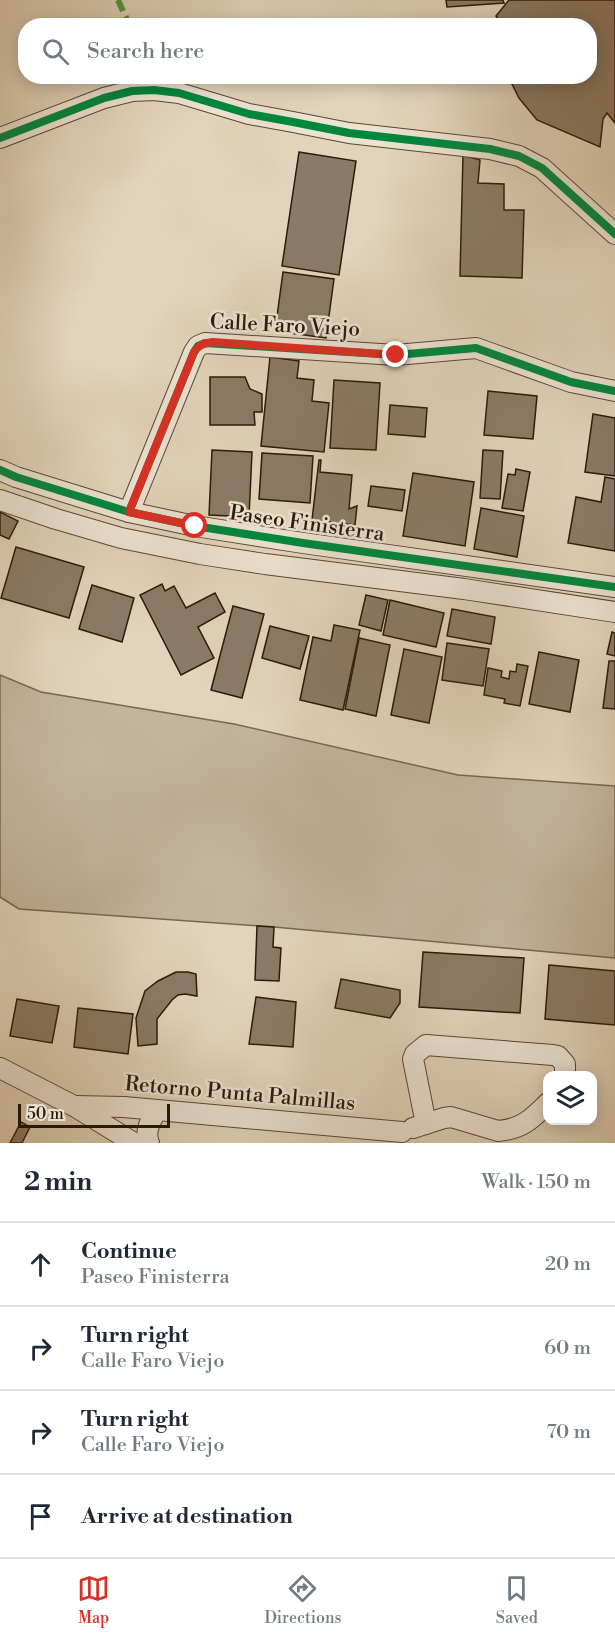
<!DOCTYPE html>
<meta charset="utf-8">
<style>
:root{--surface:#fff;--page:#f6f6f7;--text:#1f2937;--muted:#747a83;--line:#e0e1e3;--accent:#d93025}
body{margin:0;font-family:"Libre Bodoni",serif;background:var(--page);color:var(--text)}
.controls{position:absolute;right:18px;bottom:18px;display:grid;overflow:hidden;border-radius:12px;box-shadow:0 3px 15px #0003}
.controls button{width:54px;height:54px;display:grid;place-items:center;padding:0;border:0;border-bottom:2px solid var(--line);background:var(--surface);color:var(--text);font:30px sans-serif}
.scale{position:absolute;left:18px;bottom:15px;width:152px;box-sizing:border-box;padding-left:6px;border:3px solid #2c1a09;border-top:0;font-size:16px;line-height:21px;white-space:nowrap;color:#2c1a09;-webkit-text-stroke:4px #ece2d2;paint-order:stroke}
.stop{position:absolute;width:18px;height:18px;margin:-14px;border:4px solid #d93025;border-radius:50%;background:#fff}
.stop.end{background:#d93025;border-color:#fff;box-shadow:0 2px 6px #0008}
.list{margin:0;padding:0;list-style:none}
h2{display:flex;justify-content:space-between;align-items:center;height:78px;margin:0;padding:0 24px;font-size:26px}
h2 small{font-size:20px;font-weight:400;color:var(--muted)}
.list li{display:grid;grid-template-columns:39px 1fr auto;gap:18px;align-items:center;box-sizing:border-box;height:84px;padding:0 24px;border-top:2px solid var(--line)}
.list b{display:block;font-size:22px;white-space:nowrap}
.list p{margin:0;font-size:20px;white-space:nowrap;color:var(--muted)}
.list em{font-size:20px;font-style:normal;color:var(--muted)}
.icon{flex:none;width:33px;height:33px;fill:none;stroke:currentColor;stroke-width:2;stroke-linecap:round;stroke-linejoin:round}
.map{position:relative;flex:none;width:615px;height:1143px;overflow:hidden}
.search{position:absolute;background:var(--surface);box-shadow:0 3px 15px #0003;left:18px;right:18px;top:18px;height:66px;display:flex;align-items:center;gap:15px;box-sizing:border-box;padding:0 21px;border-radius:24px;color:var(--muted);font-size:22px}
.sheet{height:414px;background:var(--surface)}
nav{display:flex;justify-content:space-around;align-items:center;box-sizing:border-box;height:84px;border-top:2px solid var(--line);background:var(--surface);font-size:16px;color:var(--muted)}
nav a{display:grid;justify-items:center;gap:3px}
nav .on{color:var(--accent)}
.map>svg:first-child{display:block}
.green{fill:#c3b49c;stroke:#786752;stroke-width:1.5}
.building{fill:#8b7a65;stroke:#2c1a09;stroke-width:1.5}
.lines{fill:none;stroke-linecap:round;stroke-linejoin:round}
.minor-casing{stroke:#5a4835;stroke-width:22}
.minor{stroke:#ece2d2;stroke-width:20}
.quiet{stroke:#4f993b;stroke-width:6;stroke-dasharray:12 6;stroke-linecap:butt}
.cycleway-casing{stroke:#ece2d2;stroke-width:11}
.cycleway{stroke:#00873e;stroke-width:8}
.route{stroke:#d93025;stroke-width:8}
.labels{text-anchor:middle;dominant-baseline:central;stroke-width:5;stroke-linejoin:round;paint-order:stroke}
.street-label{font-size:21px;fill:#2c1a09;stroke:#ece2d2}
</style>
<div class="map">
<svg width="615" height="1143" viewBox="0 0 615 1143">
<rect width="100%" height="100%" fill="#e2d3ba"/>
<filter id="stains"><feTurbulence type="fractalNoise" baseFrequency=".00333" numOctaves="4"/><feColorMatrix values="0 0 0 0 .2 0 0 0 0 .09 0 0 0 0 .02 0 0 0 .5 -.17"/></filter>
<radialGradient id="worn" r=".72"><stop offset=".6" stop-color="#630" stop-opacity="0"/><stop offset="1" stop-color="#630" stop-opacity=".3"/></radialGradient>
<polygon class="green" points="0,675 41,692 234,724 458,775 615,786 615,958 274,927 19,909 0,897"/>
<g class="building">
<polygon points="446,0 503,0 504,3 447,7"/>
<polygon points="509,0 615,0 615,123 607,113 603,119 600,147 537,120 519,98 508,76 590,76 590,26 503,26 496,16"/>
<polygon points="299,152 356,161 339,275 282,266"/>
<polygon points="463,155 480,160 478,183 504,184 504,210 524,210 522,278 460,276"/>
<polygon points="283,272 334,279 326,338 275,331"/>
<polygon points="270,357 299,361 297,378 314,380 312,401 329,403 324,452 261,446"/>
<polygon points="210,377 245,377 250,389 262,394 262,412 254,412 255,425 210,425"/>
<polygon points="334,380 380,383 376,450 330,448"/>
<polygon points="488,391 537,396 533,439 484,435"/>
<polygon points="390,405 427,408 425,437 388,434"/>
<polygon points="593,414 615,418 615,476 585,472"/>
<polygon points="212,450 252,452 249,517 209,515"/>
<polygon points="483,450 503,451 500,499 480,498"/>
<polygon points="262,453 313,456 310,503 259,499"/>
<polygon points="319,460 321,460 320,472 352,475 349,509 357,506 355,525 312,520"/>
<polygon points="516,469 530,472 523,511 502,508 508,474 515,475"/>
<polygon points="413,473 474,482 465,546 403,536"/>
<polygon points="605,477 615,479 615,551 568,543 576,497 601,502"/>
<polygon points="371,486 405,490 402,511 368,506"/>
<polygon points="481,508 524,516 517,557 474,549"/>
<polygon points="0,512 18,521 9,539 0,535"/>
<polygon points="16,547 84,567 69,618 1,598"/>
<polygon points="162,584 165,591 174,586 186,608 215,593 225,612 198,627 214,658 181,675 140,595"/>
<polygon points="92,585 134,598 122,642 79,629"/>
<polygon points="366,595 388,600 381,631 359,625"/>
<polygon points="390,600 444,613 436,647 383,635"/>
<polygon points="233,606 264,614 242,698 211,690"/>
<polygon points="452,609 495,617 491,644 447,636"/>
<polygon points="334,625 360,630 343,710 300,700 313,637 331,641"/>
<polygon points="270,626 309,636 300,669 262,658"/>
<polygon points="612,632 615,633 615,656 607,654"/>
<polygon points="359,638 390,645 376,716 345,709"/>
<polygon points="447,643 489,649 483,686 442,680"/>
<polygon points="404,649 442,657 429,723 391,715"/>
<polygon points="539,652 579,660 570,712 529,704"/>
<polygon points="609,661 615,661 615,709 603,708"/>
<polygon points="517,664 528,666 520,706 504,703 505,699 484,695 488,668 502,671 501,677 509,679 510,671 516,672"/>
<polygon points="257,926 274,927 273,947 281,948 279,981 255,980"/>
<polygon points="423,952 524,958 520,1013 419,1007"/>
<polygon points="549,965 615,971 615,1025 545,1019"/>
<polygon points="176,972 188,972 196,974 197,996 185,994 178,995 172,1000 157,1019 157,1044 138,1046 136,1018 145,991 158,981"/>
<polygon points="341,979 400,990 400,1003 390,1018 335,1008"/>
<polygon points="256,997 296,1002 293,1047 249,1044"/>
<polygon points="17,999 59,1006 52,1043 10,1036"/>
<polygon points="78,1008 133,1014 128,1054 74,1047"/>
<polygon points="21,1122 30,1127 22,1143 10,1143"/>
</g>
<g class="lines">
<defs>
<g id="minor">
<polyline points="0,138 104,98 132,91 154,90 179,93 249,114 293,122 349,133 490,149 519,156 542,168 615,234"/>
<polyline points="0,470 16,477 129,512 195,526 303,543 615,587"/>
<polyline points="0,500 56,519 121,538 200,554 265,564 464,589 615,612"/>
<polyline points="129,512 194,352 198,346 205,343 396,355 476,348 571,382 615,391"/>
<polyline points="0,1068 74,1106 134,1143"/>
<polyline points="74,1106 124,1107 402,1132"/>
<polyline points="426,1124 413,1059 415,1054 426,1045 553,1055 558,1056 565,1064 565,1076"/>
<path d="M413,1128L444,1118L451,1117L498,1131C522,1129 532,1119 548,1103"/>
<path d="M149,1143C144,1131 151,1120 157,1110"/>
</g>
</defs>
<use href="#minor" class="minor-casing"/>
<use href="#minor" class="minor"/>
<polyline class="quiet" points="118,0 130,26"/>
<defs>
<g id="cycleway">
<polyline points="0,138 104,98 132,91 154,90 179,93 249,114 293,122 349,133 490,149 519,156 542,168 615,234"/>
<polyline points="0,470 16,477 129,512 195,526 303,543 615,587"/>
<polyline points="129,512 194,352 198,346 205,343 396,355 476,348 571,382 615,391"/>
</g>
</defs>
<use href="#cycleway" class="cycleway-casing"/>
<use href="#cycleway" class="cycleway"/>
</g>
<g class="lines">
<path class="route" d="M195,526L129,512L194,352C199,345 204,343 213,342L396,355"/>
</g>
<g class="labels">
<g class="street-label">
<text transform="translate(285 326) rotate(3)">Calle Faro Viejo</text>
<text transform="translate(307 524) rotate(8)">Paseo Finisterra</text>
<text transform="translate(240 1094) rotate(5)">Retorno Punta Palmillas</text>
</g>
</g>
<rect width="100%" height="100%" filter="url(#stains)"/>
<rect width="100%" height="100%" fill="url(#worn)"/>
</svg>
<div class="controls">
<button><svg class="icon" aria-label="layers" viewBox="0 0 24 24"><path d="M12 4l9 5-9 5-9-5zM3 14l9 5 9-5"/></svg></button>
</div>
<div class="scale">50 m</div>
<div class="stop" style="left:195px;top:526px"></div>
<div class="stop end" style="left:396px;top:355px"></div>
<div class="search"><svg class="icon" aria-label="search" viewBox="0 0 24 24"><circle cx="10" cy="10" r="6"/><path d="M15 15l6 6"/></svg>Search here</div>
</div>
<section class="sheet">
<h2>2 min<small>Walk · 150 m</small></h2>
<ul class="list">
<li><svg class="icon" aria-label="ahead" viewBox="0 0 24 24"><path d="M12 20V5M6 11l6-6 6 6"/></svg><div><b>Continue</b><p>Paseo Finisterra</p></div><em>20 m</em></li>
<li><svg class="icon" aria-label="right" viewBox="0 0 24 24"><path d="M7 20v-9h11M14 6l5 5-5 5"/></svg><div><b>Turn right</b><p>Calle Faro Viejo</p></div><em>60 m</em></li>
<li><svg class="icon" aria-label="right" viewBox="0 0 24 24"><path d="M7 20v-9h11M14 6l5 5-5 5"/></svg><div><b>Turn right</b><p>Calle Faro Viejo</p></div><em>70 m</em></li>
<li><svg class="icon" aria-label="arrive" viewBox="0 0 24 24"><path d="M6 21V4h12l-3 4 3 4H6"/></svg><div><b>Arrive at destination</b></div></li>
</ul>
</section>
<nav>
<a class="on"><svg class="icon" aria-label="map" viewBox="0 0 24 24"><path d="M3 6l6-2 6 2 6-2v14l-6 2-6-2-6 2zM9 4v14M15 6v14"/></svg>Map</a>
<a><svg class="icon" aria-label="directions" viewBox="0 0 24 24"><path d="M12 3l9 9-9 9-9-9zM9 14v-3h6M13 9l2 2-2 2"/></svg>Directions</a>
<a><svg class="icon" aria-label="saved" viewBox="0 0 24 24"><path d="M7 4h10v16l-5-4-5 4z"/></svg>Saved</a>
</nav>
